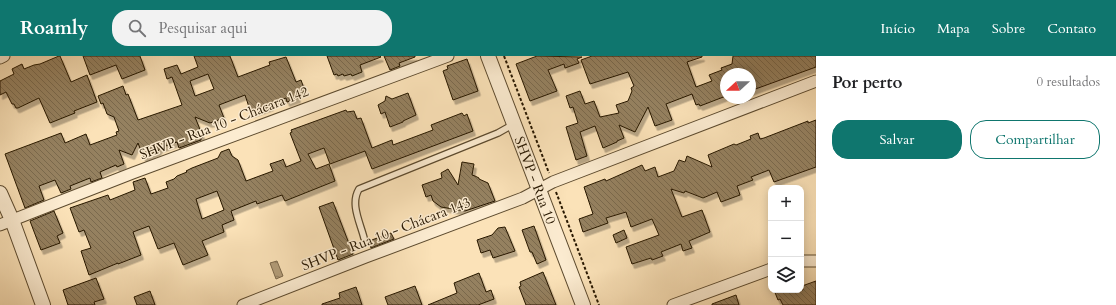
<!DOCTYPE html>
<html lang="pt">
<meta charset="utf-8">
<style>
:root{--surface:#fff;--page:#f2f2f2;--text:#202124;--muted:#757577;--line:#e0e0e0;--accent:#0f766e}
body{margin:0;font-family:Cardo,serif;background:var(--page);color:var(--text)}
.controls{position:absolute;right:12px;bottom:12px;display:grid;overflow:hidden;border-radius:8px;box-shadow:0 2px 10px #0003}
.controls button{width:36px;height:36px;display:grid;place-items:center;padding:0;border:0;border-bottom:1px solid var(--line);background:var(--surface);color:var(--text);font:20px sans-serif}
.compass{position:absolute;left:720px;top:12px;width:36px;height:36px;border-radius:50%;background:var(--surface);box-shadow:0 2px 10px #0003;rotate:249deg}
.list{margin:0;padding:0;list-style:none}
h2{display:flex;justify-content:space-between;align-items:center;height:52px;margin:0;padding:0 16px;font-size:17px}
h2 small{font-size:13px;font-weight:400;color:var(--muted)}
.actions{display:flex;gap:8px;padding:12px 16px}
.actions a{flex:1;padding:9px 0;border:1px solid var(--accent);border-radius:16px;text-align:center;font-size:14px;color:var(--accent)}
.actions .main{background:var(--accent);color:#fff}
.icon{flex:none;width:22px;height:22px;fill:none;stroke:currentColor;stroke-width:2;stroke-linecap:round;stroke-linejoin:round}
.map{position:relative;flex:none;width:816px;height:249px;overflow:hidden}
header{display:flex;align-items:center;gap:24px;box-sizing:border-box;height:56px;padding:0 20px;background:var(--accent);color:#fff}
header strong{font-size:19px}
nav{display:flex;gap:22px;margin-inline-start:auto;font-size:14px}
.search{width:280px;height:36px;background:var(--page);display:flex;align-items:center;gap:10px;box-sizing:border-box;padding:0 14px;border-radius:16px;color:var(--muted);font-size:15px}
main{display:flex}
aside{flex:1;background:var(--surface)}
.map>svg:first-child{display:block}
.water{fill:url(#water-ripples);stroke:#7b6749}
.building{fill:url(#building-back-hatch);stroke:#271700;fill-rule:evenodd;filter:url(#shadow)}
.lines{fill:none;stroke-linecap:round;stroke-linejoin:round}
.service-casing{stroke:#5c4a2e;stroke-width:8}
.minor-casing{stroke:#5c4a2e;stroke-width:13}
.tertiary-casing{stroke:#5c4a2e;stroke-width:16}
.path{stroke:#271700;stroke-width:2;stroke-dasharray:3 2;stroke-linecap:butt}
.service{stroke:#fcecd1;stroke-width:5.5}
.minor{stroke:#fcecd1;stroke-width:11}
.tertiary{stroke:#fcecd1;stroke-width:14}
.labels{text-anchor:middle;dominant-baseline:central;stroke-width:3;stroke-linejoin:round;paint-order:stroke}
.street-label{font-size:14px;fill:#271700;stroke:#fcecd1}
</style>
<header>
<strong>Roamly</strong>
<div class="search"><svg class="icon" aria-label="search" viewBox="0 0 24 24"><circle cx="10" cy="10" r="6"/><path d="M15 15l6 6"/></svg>Pesquisar aqui</div>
<nav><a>Início</a><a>Mapa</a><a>Sobre</a><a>Contato</a></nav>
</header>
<main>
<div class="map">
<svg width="816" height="249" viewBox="0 0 816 249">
<defs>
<pattern id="water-ripples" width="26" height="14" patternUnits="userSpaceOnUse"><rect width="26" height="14" fill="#b39d79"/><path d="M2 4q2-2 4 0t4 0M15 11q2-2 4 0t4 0" fill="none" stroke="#927f61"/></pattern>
<pattern id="building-back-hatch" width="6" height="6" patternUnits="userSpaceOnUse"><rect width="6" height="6" fill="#958160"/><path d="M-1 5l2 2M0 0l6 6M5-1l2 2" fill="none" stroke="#7a694d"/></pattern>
<filter id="shadow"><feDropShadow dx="2.5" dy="4.5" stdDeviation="0" flood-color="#0004"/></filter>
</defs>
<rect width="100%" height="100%" fill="#fbe2b8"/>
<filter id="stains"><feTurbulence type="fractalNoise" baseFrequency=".005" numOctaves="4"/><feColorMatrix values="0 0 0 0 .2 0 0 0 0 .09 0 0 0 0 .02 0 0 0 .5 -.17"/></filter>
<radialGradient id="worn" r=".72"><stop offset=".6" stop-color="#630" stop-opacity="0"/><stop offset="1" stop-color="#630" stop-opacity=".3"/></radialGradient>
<polygon class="water" points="277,205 283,220 276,223 270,207"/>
<g class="building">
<polygon points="59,0 60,0 71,26 87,19 97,46 74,55 75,57 50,67 39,42 18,52 16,52 14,48 12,48 6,36 0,39 0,25 14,18 12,13 22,8 24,13 34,9 40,8"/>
<polygon points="83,0 140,0 145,14 122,23 116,9 90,19"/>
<path d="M194,0H230L238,21L270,9L269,6L286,1L296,26L301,24L305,35L297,38L298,42L287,46L286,42L270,48L271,50L251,57L245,39L219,49L224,62L210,67L195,61L203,81L201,82V84L179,92L177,86L160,92L158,95L151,98L152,100L144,103L138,87L132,99L119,94L124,108L117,111L116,109L100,116L102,122L91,126L90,122L70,130L71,133L61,137L55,124L39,130L44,144L25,152L5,98L61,77L65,87L86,78L90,89L117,79L116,76L119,75L114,61L107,58L103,47L101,48L98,40L123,30L126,39L128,38L138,64L182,49L172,21L167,23L164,13L177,9L181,18L198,11ZM208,18L214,33L195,40L190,25Z"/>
<polygon points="327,0 380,0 381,1 360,9 362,16 352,20 351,18 344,20 343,18 338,20 337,18 334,19"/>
<polygon points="384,0 415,0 415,1 399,7 400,10 390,14"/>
<polygon points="537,0 582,1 577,3 579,7 565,12 564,8 548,14 557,35 530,45 516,8"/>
<polygon points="592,0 702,0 702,1 687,6 696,31 712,25 709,19 722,14 721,12 732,8 733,0 816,0 816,11 750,35 750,18 726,18 726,40 700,50 699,48 696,49 692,38 666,48 672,64 655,70 648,51 635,76 619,69 624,82 617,85 617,86 603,92 595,70 580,76 587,100 576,104 566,71 578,67 573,51 570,52 566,40 580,35 585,48 594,45 600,61 619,57 616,49 628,45 632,35 631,32 634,30 628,16 590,28 581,4"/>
<polygon points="467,3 478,35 453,44 443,15 448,13 447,10"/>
<polygon points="408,37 416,59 403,65 403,66 390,71 385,56 381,58 378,49 385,45 386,40 392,43"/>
<path d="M346,54L347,56L354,55L357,63L361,62L372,92L392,84L393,89L433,74L431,69L462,57L464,60L467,58L473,75L372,113L365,95L330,108L324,92L308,98L316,113L329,108L335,125L285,145L282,139L257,148L256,145L231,155L234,164L222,169L224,176L202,185L208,199L183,209L174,187L158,193L149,170L133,176L141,199L118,208V207L89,219L81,195L91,192L84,174L79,176L70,152L108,139L110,144L135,134L133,126L145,122L151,138L168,132L166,126L174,123L177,120L187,116L186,115L192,112L218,102L221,96L229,93L232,100L238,104L246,125L273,115L270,108L282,104L283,103L286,111L301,105L290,77L292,76L291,74ZM217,135L224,154L202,163L196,143Z"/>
<polygon points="816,64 816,111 774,126 769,114 751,121 753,124 737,130 740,139 721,146 717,136 703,142 685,135 684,137 671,133 682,161 702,154 710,176 689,185 692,192 683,195 681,188 661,196 663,200 652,204 651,202 632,208 626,191 659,179 652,163 631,171 626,156 606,162 608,167 583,176 579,163 593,158 584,131 605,123 606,125 642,109 645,115 655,111 658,121 674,115 679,104 685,106 687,100 712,111 708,99 734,88 736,89 751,83 750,80 758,77 760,83 764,82 808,65 808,67"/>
<polygon points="462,106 474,108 472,119 475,120 479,122 479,123 488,127 495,145 465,155 441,151 433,145 431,139 426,141 422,129 442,122 441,117 448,113 458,129"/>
<polygon points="333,146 353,198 338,204 319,151"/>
<polygon points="54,155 63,177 57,180 60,187 41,194 30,165"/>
<polygon points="534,170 546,204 537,208 532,196 530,196 522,174"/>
<polygon points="505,171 515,195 493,202 490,194 481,197 477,184 492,179 498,172"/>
<polygon points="624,174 627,182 616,187 613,179"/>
<polygon points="391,177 394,183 371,192 369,185"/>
<polygon points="543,216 556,249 526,249 519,231 521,230 520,226"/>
<polygon points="479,217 486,236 491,234 494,243 478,249 428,249 457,237 454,227"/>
<polygon points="96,222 104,243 94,246 95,249 68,249 63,234"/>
<polygon points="816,225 816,249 783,249 780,243 778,244 774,234 803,234 802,230"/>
<polygon points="415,230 422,249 388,249 385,241"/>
<polygon points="356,231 362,249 322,249 322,248 340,242 339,237"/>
<polygon points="150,235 155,249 137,249 134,241"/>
<polygon points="736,239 739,249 712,249 712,248"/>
</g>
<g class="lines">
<defs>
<path id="service" d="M364,182C360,166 350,148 359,133L498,77L514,68"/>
<g id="minor">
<polyline points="0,2 4,0"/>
<polyline points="0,169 133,117 448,0"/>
<polyline points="801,205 816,205"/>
<polyline points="243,249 366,201 523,142 553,126 816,25"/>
<polyline points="673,249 771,213"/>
</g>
<g id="tertiary">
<path id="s1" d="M488,0L583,249"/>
<polyline points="0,137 12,164 43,249"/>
</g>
</defs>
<use href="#service" class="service-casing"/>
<use href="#minor" class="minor-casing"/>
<use href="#tertiary" class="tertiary-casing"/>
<g class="path">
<polyline points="504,0 549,117"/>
<polyline points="556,136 599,249"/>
</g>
<use href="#service" class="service"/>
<use href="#minor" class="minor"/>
<use href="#tertiary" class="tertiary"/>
</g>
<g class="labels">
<g class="street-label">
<text transform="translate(224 67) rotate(-21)">SHVP - Rua 10 - Chácara 142</text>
<text stroke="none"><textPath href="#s1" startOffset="133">SHVP - Rua 10</textPath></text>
<text transform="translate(386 178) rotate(-21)">SHVP - Rua 10 - Chácara 143</text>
</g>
</g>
<rect width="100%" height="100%" filter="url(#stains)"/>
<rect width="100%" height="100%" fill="url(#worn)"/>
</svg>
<div class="controls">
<button>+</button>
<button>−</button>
<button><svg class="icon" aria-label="layers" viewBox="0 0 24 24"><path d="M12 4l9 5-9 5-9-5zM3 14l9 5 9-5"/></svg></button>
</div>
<svg class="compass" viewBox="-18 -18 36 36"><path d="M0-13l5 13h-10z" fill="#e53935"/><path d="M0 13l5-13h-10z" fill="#757577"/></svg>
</div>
<aside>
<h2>Por perto<small>0 resultados</small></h2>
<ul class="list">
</ul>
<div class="actions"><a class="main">Salvar</a><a>Compartilhar</a></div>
</aside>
</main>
